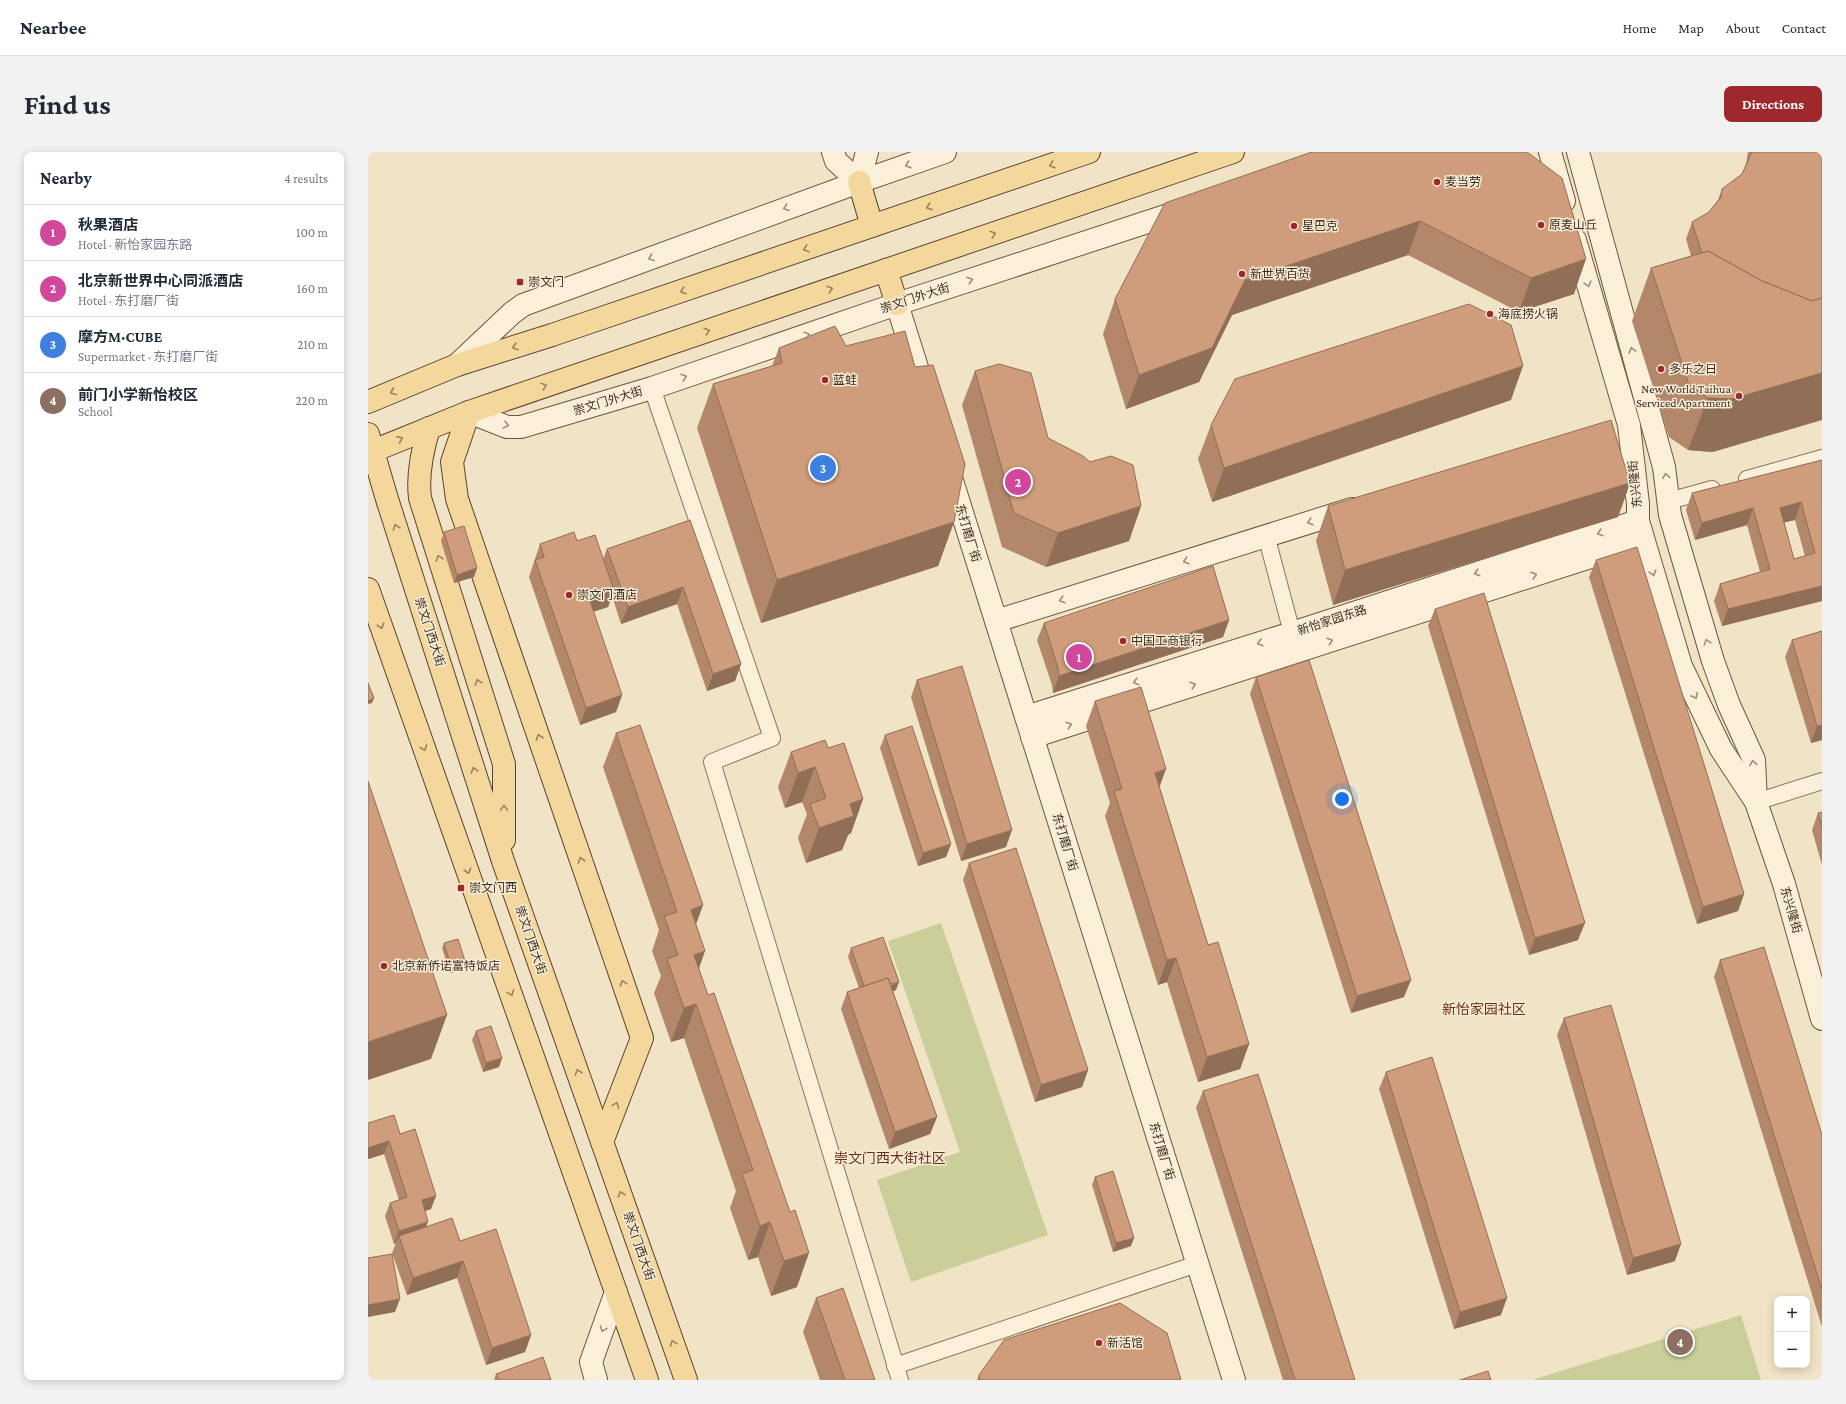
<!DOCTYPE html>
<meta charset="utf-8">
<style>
:root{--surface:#fff;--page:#f2f2f3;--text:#1f2937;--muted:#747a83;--line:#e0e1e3;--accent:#9e282b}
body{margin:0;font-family:"Crimson Pro","Noto Sans SC",serif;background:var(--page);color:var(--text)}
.controls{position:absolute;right:12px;bottom:12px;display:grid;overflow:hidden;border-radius:8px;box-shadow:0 2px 10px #0003}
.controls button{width:36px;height:36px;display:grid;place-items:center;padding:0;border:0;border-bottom:1px solid var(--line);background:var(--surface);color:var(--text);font:20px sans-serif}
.you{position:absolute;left:974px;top:647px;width:14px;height:14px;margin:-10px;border:3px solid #fff;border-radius:50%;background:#1a73e8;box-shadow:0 0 0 6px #1a73e833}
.badge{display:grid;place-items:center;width:26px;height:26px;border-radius:50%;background:var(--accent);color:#fff;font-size:13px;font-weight:700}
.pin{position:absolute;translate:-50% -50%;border:2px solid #fff;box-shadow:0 1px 4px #0006}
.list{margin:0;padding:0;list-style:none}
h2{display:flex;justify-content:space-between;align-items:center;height:52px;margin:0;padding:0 16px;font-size:17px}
h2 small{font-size:13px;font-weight:400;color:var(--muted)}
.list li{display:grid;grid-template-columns:26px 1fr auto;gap:12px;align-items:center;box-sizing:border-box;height:56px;padding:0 16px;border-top:1px solid var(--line)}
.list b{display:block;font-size:15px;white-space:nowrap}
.list p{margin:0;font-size:13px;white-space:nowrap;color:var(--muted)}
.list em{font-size:13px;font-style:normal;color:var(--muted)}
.map{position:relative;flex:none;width:1454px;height:1228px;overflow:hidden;border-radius:8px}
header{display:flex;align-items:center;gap:24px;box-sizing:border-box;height:56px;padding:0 20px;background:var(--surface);border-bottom:1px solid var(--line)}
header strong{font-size:19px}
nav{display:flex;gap:22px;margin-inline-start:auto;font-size:14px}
.intro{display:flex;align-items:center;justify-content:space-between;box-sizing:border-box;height:96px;padding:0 24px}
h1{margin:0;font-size:28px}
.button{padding:10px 18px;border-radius:8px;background:var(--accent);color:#fff;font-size:14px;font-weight:700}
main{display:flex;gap:24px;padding:0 24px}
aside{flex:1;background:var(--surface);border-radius:8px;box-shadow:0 2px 10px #0003}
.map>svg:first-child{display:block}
.green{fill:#cacf99}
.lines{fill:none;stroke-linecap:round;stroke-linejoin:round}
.street-casing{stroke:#8c745b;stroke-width:18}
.secondary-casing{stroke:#6e553e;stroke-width:24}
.primary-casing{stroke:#5a422f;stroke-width:24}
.street{stroke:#faf0da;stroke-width:16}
.secondary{stroke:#faf0da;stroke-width:22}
.primary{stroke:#f4d79d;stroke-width:22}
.wall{fill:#b2876a;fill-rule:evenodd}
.shaded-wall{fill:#916e56}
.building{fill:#cf9d7b;stroke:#916e56;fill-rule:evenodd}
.oneway{stroke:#9b8e7c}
.oneway2{stroke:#98825e}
.poi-dot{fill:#9e282b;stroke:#f7edd6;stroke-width:1.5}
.labels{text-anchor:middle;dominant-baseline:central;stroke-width:3;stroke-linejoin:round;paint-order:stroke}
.poi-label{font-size:12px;fill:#3c2d1f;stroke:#f7edd6;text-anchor:start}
.street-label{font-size:12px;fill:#3c2d1f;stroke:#f7edd6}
.quarter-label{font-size:14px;fill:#6a2c1d;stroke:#f7edd6}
</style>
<header>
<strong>Nearbee</strong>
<nav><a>Home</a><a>Map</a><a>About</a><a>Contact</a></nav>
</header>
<div class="intro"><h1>Find us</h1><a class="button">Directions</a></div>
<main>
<aside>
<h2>Nearby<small>4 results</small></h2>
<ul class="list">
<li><span class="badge" style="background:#d1479c">1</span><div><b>秋果酒店</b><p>Hotel · 新怡家园东路</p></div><em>100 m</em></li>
<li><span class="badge" style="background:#d1479c">2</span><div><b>北京新世界中心同派酒店</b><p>Hotel · 东打磨厂街</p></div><em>160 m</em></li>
<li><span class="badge" style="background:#3f7fe0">3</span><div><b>摩方M·CUBE</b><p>Supermarket · 东打磨厂街</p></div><em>210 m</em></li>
<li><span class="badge" style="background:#8d6e63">4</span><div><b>前门小学新怡校区</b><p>School</p></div><em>220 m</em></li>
</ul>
</aside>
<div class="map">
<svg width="1454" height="1228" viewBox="0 0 1454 1228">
<rect width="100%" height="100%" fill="#f0e3c6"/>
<g class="green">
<polygon points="573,771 680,1083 543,1130 509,1028 592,1000 520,789"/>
<polygon points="1373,1163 1393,1228 1167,1228 1167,1227"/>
</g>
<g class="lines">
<defs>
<g id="street">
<polyline points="284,236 404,586 344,610 532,1228"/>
<polyline points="1379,327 1454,306"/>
<polyline points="1301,349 1344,337"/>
<polyline points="898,383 927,492"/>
<polyline points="1388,650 1454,629"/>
<polyline points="527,1214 829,1112"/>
</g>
<g id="secondary">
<polyline points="465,0 468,9 491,30 499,0"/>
<polyline points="1182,0 1196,49"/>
<polyline points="1210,0 1296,315 1302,363 1345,509 1361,553 1386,608 1388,650"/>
<polyline points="1207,88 1261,273 1270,352 1270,369 1313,514 1353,597 1388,650 1416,732 1454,867"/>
<polyline points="529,152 558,244"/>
<polyline points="89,213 144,161 155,153 491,30 577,0"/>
<polyline points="101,260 139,275 153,275 284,236 529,152 816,58"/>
<polyline points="581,319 866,1228"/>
<polyline points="628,469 984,357"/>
<polyline points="658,565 924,481 1270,369"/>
<polyline points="664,585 1275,388"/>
<polyline points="228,1228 223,1210 248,1140"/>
</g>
<g id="primary">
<polyline points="491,30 504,74"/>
<polyline points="518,118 529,152"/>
<polyline points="0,250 89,213 184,183 721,0"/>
<polyline points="101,260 84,310 89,347 274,886 234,990"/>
<path d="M61,276C54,299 49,322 52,346L136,612V688"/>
<polyline points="0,282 19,347 135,709 318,1228"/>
<polyline points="0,301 101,260 865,0"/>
<polyline points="0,437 279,1228"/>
</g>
</defs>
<use href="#street" class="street-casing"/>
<use href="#secondary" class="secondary-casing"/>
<use href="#primary" class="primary-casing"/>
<use href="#street" class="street"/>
<use href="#secondary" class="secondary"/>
<use href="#primary" class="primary"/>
</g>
<g class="wall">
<polygon points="944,0 1206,142 1151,160 1040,103 864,163 831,230 758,257 735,182 747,147"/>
<polygon points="1380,0 1454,0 1345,300 1320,298 1301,285 1264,169 1283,116 1323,104 1318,87 1324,70 1341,60 1350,48 1354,37 1374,22 1378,12"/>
<polygon points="478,194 586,370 570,414 393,471 329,276 345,232 404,214 411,196"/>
<polygon points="607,219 680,286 773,354 761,389 678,415 634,395 594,253"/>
<polygon points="1143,248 844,350 830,307 843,273"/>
<path d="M1454,308V449L1354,474L1346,449L1352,432L1392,420L1379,373L1327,388L1318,358L1324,341ZM1427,368L1437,404L1426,407L1416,370Z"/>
<polygon points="1262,331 1250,365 965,453 948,389 960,354"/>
<polygon points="322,368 373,512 367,529 339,539 309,452 253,472 244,444 240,455 225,460 254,543 248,560 212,573 161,425 172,392 209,389 235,407 239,397"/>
<polygon points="76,380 106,425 86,431 73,389"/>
<polygon points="1228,408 1376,742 1370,759 1329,772 1221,425"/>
<polygon points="1067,457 1210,788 1161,803 1060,474"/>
<polygon points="861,468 855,485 685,541 684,533 669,488 676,471"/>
<polygon points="1454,479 1454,588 1443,591 1417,505 1424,488"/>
<polygon points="888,525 1036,845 983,861 882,542"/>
<polygon points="549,528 638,695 593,709 543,545"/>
<polygon points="727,549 792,636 840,793 881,892 872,917 830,930 799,830 790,833 737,664 742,651 718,574"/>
<polygon points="248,581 335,753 328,772 331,817 429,1135 403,1144 390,1105 380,1108 362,1056 368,1039 316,886 303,890 286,841 293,824 284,799 291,778 235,615"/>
<polygon points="517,583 583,692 578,705 550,714 512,596"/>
<polygon points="460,596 495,647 483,681 480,683 474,698 438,711 430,686 439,662 434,650 417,656 410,635 423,600"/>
<polygon points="1454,660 1454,713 1444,678 1450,661"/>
<polygon points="601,711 720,918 714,935 667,950 595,728"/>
<polygon points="76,791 97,817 82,821 74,796"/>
<polygon points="483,796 528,838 525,839 569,965 562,982 521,997 473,857 479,840 491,836 480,805"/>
<polygon points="1352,808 1454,983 1454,1175 1346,825"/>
<polygon points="1196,866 1307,1109 1259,1123 1189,883"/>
<polygon points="108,879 134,906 131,915 115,920 104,888"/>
<polygon points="1018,920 1133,1163 1086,1177 1011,937"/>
<polygon points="835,939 987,1228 915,1228 828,956"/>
<polygon points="0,971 32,982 63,1057 57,1059 58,1075 92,1089 163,1183 157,1200 118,1213 89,1126 39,1143 24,1101 28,1091 26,1092 17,1064 22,1051 31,1048 16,1002 0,1007"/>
<polygon points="727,1025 763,1094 745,1100 724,1033"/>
<polygon points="448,1146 507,1228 452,1228 435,1180"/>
<polygon points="128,1222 183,1228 126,1228"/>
<polygon points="611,1223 813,1228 609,1228"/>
</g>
<g class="shaded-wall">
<polygon points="1052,69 1040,103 864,163 831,230 758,257 771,223 877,128"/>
<polygon points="1218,107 1206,142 1151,160 1163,126"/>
<polygon points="1155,214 1143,248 844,350 856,316"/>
<polygon points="1454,221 1454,268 1345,300 1320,298 1340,246"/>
<polygon points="1262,331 1250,365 965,453 977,418"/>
<polygon points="1433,350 1427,368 1406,373 1412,356"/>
<polygon points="773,354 761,389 678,415 690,381"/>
<polygon points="1385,356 1379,373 1327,388 1334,371"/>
<polygon points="586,370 570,414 393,471 409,428"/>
<polygon points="109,416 106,425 86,431 89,423"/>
<polygon points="1454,434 1454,449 1354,474 1360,457"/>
<polygon points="315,435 309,452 253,472 260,455"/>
<polygon points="246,438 240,455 214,463 221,446"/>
<polygon points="861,468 855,485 685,541 691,524"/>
<polygon points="373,512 367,529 339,539 345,522"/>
<polygon points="254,543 248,560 212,573 218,556"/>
<polygon points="6,546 4,551 0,552 0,549"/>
<polygon points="1454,573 1454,588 1443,591 1449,574"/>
<polygon points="447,615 434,650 417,656 430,621"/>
<polygon points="798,617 789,642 787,621"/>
<polygon points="495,647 483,681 480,683 474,698 438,711 451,676 482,652"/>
<polygon points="644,678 638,695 593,709 599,692"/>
<polygon points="583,692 578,705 550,714 555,701"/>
<polygon points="1376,742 1370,759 1329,772 1335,755"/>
<polygon points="335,753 322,788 323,758"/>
<polygon points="1217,771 1210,788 1161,803 1167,786"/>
<polygon points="337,799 325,834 326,803"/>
<polygon points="808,806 799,830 790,833 799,808"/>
<polygon points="98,812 97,817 82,821 84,817"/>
<polygon points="1043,828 1036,845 983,861 989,844"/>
<polygon points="531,830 528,838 496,850 499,841"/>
<polygon points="328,852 316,886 303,890 316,856"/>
<polygon points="79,863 63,907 0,928 0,890"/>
<polygon points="881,892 872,917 830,930 839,905"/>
<polygon points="134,906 131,915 115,920 118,911"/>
<polygon points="720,918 714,935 667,950 673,933"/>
<polygon points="569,965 562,982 521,997 527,980"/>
<polygon points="21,989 16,1002 0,1007 0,996"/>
<polygon points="68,1044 63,1057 49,1061 54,1048"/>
<polygon points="60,1070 55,1083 31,1084 28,1091 26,1092 31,1079"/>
<polygon points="402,1070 390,1105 380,1108 392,1074"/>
<polygon points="766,1086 763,1094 745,1100 748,1091"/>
<polygon points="1313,1092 1307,1109 1259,1123 1265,1106"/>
<polygon points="441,1101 429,1135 403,1144 416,1109"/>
<polygon points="95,1109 89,1126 39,1143 45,1126"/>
<polygon points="1139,1146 1133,1163 1086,1177 1092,1160"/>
<polygon points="32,1147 27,1160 0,1165 0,1153"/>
<polygon points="163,1183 157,1200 118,1213 124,1196"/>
</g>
<g class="building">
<polygon points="944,0 1159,0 1194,26 1218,107 1163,126 1052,69 877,128 844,196 771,223 747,147 797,51"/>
<polygon points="1384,0 1454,0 1454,146 1444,149 1394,129 1340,99 1334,101 1324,70 1341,60 1353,45 1354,37 1374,22 1383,2"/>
<polygon points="1340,99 1394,129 1444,149 1454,146 1454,221 1364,247 1340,246 1321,233 1283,116"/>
<polygon points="1101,152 1143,173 1155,214 856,316 843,273 867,227"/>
<polygon points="467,174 478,194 537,179 547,215 565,213 597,312 586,370 409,428 345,232 414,211 411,196"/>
<polygon points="631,212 663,221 680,286 715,304 722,310 743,304 765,313 773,354 690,381 646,361 607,219"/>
<polygon points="1243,268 1262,331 977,418 960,354"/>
<path d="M1454,308V434L1360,457L1352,432L1402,417L1385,356L1334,371L1324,341ZM1433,350L1447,401L1426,407L1412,356Z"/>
<polygon points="322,368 373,512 345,522 315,435 260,455 239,397"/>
<polygon points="96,374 109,416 89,423 76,380"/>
<polygon points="206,380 209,389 227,383 246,438 221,446 254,543 218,556 167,408 176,405 172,392"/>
<polygon points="1269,395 1376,742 1335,755 1228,408"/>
<polygon points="845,414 861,468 691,524 690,516 676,471"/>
<polygon points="1116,441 1217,771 1167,786 1067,457"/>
<polygon points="1454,479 1454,573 1449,574 1424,488"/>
<polygon points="941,508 1043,828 989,844 888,525"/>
<polygon points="594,514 644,678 599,692 549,528"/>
<polygon points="0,531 6,546 0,549"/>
<polygon points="773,535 798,617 787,621 840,793 850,790 881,892 839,905 808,806 799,808 746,639 754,637 727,549"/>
<polygon points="272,573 335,753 323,758 337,799 326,803 340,843 346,841 422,1060 427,1058 441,1101 416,1109 402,1070 392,1074 374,1022 385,1018 328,852 316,856 299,807 310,803 296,764 309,760 248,581"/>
<polygon points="544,574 583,692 555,701 517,583"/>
<polygon points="457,588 460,596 476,591 495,647 482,652 486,664 451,676 442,652 458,646 447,615 430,621 423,600"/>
<polygon points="0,629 79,863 0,890"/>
<polygon points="1454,660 1454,675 1450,661"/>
<polygon points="648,696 720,918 673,933 601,711"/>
<polygon points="515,785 531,830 523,832 520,826 496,834 483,796"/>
<polygon points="90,787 98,812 84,817 76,791"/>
<polygon points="1396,795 1454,983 1454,1138 1352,808"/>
<polygon points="520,826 569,965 527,980 479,840"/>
<polygon points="1243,853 1313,1092 1265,1106 1196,866"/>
<polygon points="123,874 134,906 118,911 108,879"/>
<polygon points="1064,905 1139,1146 1092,1160 1018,920"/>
<polygon points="890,922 987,1228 927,1228 835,939"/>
<polygon points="26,963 32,982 47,977 68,1044 54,1048 60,1070 31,1079 22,1051 39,1045 21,989 0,996 0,971"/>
<polygon points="745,1019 766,1086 748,1091 727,1025"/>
<polygon points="84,1066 92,1089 128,1077 163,1183 124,1196 95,1109 45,1126 31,1084"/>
<polygon points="24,1102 32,1147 0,1153 0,1106"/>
<polygon points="475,1136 507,1228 477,1228 448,1146"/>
<polygon points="752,1151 799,1181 813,1228 612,1228 611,1223 636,1188"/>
<polygon points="175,1205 183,1228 131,1228 128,1222"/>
<polygon points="1120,1219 1123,1228 1092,1228"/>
</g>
<defs><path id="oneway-chevron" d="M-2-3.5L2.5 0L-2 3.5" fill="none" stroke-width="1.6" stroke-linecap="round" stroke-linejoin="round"/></defs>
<g class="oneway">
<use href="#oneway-chevron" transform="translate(540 13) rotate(161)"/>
<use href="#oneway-chevron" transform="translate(418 56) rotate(160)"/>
<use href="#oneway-chevron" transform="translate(283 106) rotate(160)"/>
<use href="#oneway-chevron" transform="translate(602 128) rotate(-18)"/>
<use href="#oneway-chevron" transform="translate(1220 132) rotate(74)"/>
<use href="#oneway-chevron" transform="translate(439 183) rotate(-19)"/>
<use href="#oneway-chevron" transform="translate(1264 198) rotate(-105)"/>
<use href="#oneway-chevron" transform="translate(316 225) rotate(-19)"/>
<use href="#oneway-chevron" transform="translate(138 273) rotate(14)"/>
<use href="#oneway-chevron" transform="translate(1298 324) rotate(-97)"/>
<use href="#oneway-chevron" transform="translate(942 370) rotate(163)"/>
<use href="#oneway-chevron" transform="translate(1232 381) rotate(162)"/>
<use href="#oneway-chevron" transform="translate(818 409) rotate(162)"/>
<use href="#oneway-chevron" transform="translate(1109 421) rotate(162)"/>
<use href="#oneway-chevron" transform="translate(1285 421) rotate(73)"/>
<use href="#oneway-chevron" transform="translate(1166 423) rotate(-18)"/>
<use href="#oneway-chevron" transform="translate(694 448) rotate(162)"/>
<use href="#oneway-chevron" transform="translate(962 489) rotate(-18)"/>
<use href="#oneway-chevron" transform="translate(1339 490) rotate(-107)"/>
<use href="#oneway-chevron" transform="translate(892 491) rotate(163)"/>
<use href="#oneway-chevron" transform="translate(768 530) rotate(163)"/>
<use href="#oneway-chevron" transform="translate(825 533) rotate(-18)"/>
<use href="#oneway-chevron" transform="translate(1327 544) rotate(64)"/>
<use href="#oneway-chevron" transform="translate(701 573) rotate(-18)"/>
<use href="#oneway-chevron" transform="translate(1385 611) rotate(-99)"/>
<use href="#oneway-chevron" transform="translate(235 1177) rotate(110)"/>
</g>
<g class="oneway2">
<use href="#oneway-chevron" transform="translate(684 13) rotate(161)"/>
<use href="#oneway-chevron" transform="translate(561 55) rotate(161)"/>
<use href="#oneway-chevron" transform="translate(625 82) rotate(-19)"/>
<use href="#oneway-chevron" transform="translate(438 97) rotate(161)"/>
<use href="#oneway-chevron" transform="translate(462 137) rotate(-19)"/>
<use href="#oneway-chevron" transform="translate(315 139) rotate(161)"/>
<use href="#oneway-chevron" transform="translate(339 179) rotate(-19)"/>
<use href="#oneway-chevron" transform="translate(147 195) rotate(162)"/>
<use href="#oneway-chevron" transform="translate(176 234) rotate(-19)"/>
<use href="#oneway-chevron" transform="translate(25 240) rotate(157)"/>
<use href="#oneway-chevron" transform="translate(32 287) rotate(-22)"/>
<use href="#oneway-chevron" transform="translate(28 375) rotate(-108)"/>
<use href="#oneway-chevron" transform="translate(71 406) rotate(-108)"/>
<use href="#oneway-chevron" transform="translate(13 474) rotate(71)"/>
<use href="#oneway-chevron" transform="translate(110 530) rotate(-108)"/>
<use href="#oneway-chevron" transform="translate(171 585) rotate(-109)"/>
<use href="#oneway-chevron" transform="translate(56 596) rotate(71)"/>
<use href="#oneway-chevron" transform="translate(106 618) rotate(-108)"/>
<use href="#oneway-chevron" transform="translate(136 656) rotate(-90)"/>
<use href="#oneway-chevron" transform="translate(213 708) rotate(-109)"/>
<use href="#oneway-chevron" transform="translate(100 719) rotate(71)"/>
<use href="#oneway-chevron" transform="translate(255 831) rotate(-109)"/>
<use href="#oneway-chevron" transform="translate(143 841) rotate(70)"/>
<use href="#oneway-chevron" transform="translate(210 920) rotate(-109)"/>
<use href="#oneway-chevron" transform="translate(248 953) rotate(-69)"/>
<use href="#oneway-chevron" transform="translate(253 1042) rotate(-109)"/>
<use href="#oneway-chevron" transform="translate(305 1191) rotate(-109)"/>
</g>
<g class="poi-dot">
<circle cx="1069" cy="30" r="4"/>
<circle cx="1173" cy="73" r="4"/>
<circle cx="926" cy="74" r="4"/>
<circle cx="874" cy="122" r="4"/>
<rect x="148" y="126" width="8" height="8" rx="2"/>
<circle cx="1122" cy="162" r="4"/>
<circle cx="1293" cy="217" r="4"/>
<circle cx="457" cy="228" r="4"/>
<circle cx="1371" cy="244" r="4"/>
<circle cx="201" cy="443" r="4"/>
<circle cx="755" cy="489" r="4"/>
<rect x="89" y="732" width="8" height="8" rx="2"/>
<circle cx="16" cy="814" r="4"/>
<circle cx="731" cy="1191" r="4"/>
</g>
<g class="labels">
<g class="poi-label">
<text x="1077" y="30">麦当劳</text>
<text x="1181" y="73">原麦山丘</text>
<text x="934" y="74">星巴克</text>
<text x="882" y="122">新世界百货</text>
<text x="160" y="130">崇文门</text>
<text x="1130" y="162">海底捞火锅</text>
<text x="1301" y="217">多乐之日</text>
<text x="465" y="228">蓝蛙</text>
<text x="1363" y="237" text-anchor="end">New World Taihua<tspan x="1363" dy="14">Serviced Apartment</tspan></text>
<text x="209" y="443">崇文门酒店</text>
<text x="763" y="489">中国工商银行</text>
<text x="101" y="736">崇文门西</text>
<text x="24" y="814">北京新侨诺富特饭店</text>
<text x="739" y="1191">新活馆</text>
</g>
<g class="street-label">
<text transform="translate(547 146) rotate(-18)">崇文门外大街</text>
<text transform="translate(240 249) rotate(-17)">崇文门外大街</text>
<text transform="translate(1267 332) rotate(-96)">东兴隆街</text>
<text transform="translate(600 381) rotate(73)">东打磨厂街</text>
<text transform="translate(964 468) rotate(-18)">新怡家园东路</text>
<text transform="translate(62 480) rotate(72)">崇文门西大街</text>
<text transform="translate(697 690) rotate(73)">东打磨厂街</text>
<text transform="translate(1423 758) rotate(74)">东兴隆街</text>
<text transform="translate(163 788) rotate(71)">崇文门西大街</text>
<text transform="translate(794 999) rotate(73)">东打磨厂街</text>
<text transform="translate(271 1094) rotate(71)">崇文门西大街</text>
</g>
<g class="quarter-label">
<text x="1116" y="857">新怡家园社区</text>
<text x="522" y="1006">崇文门西大街社区</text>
</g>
</g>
</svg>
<div class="controls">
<button>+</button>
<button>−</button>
</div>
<div class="you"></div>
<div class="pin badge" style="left:711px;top:505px;background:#d1479c">1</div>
<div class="pin badge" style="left:650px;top:330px;background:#d1479c">2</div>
<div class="pin badge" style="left:455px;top:316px;background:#3f7fe0">3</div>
<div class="pin badge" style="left:1312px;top:1190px;background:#8d6e63">4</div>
</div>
</main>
